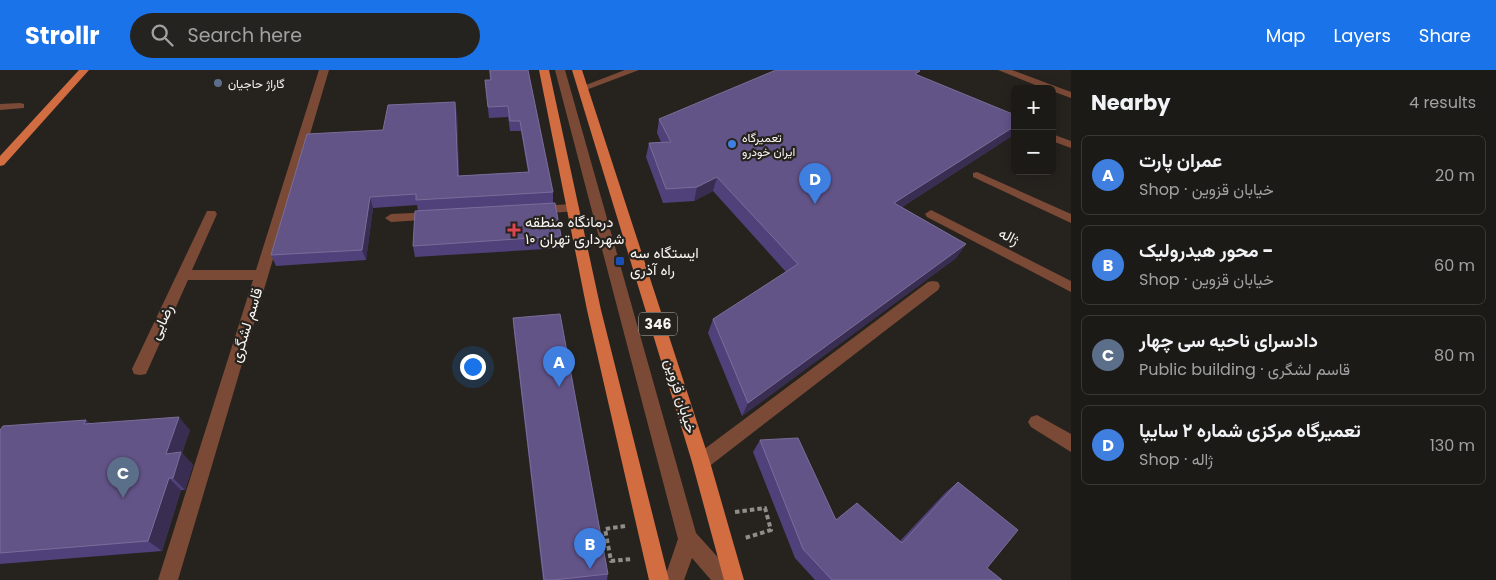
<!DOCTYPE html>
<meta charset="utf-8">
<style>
:root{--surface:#1c1a17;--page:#252320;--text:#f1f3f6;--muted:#a0a1a1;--line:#3a3836;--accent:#1a73e8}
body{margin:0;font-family:Poppins,Vazirmatn,sans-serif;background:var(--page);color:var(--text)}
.controls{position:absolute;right:15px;top:15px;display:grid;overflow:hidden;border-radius:8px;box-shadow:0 2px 12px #0003}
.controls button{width:45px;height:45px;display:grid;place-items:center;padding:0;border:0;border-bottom:1px solid var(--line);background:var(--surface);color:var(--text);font:25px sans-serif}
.you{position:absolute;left:472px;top:296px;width:18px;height:18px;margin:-12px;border:4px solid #fff;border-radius:50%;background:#1a73e8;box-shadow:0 0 0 8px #1a73e833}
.badge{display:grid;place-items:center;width:32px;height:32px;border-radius:50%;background:var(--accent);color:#fff;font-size:16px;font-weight:700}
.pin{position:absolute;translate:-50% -41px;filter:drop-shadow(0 1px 2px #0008)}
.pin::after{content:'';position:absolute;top:26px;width:18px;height:15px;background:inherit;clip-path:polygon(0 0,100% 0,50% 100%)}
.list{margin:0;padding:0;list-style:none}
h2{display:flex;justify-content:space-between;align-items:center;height:65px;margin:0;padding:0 20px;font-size:21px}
h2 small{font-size:16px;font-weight:400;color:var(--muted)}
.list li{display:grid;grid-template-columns:32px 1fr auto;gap:15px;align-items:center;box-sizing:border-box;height:80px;margin:0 10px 10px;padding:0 10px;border:1px solid var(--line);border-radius:8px}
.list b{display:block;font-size:19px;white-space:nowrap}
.list p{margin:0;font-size:16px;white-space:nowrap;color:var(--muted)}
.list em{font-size:16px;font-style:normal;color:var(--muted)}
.icon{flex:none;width:28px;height:28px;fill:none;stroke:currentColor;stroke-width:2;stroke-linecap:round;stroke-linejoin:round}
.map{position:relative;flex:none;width:1071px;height:510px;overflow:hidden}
header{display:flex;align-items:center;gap:30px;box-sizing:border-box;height:70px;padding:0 25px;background:var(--accent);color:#fff}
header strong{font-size:24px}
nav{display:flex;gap:28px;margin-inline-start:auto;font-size:18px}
.search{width:350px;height:45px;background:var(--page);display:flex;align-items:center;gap:12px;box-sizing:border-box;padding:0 18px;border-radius:28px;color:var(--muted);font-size:19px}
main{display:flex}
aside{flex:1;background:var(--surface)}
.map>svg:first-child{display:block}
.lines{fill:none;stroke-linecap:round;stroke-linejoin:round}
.path{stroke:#908d8a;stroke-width:4;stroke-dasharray:4.5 3;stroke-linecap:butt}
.minor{fill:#7b4a36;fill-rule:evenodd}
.major{fill:#d26d42;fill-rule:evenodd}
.wall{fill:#51417b}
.shaded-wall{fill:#392d51}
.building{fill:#635488;stroke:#7a6d98}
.service-dot{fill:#5c6f8a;stroke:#26231f;stroke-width:2}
.shop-dot{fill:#3f7fe0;stroke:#26231f;stroke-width:2}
.health-dot{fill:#e0444e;stroke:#26231f;stroke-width:2}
.transit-dot{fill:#1a4fb4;stroke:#26231f;stroke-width:2}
.labels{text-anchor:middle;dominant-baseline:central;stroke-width:4.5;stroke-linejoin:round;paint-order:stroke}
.far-poi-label{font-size:12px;fill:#f7f4f2;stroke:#26231f;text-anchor:start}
.shield{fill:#26231f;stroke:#b8b5b3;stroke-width:1}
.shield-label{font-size:14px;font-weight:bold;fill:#f7f4f2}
.poi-label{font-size:15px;fill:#f7f4f2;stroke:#26231f;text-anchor:start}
.street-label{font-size:15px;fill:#f7f4f2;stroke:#26231f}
</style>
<header>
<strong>Strollr</strong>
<div class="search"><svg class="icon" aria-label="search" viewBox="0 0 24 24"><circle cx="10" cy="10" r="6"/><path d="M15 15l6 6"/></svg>Search here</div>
<nav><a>Map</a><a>Layers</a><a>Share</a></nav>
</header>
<main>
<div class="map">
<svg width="1071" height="510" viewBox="0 0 1071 510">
<rect width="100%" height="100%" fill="#26231f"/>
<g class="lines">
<g class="path">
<polyline points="735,442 765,438 771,460 745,468"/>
<polyline points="625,456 605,459 611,491 632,489"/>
</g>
<g class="minor">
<polygon points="319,0 329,0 178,510 158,510 253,210 188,210 146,304 140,305 134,304 132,299 207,141 215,141 217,144 192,200 256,200"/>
<polygon points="555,0 565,0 696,463 732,503 735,510 711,510 692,488 684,510 664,510 678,469"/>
<polygon points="625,0 639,0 586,20 578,18"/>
<polygon points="998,0 1012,0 1071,22 1071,28 1052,21 1052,19 1045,19"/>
<polygon points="20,33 24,34 24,38 0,40 0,34"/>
<polygon points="1052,64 1071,71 1071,78 1052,71"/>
<polygon points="977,102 1071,144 1071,153 973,107 973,103"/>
<polygon points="573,134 577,135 579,138 577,141 537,144 531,140 537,136"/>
<polygon points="931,140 1071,211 1071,222 927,147 925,144"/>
<polygon points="434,142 438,143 440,146 438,149 391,152 385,148 391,144"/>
<polygon points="933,211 938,212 940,216 938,220 707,398 701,400 695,398 692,392 695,386 928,212"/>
<polygon points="1037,345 1071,364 1071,382 1031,357 1028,352 1031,347"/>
</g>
<g class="major">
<polygon points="79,0 89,0 4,95 0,96 0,86"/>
<polygon points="539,0 549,0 601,240 669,510 649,510 587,240"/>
<polygon points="572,0 582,0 710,392 744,510 724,510 692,392"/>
</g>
</g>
<g class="wall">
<polygon points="489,0 528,0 553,122 553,133 561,166 561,178 415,187 413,176 418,141 417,135 373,138 366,190 276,196 271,185 383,60 457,42 459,106 528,102 521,61 510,61 508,47 489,48 485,10 490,10"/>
<polygon points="918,5 1015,64 902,137 966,174 956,188 742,346 708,263 713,249 786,202 713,121 694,131 663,133 646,87 649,73 661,72 657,63 659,49"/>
<polygon points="513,248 608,504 607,510 543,510 514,262"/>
<polygon points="86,350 91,354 190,360 182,383 193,395 185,420 181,420 162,481 0,494 0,360"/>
<polygon points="760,370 836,450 900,471 946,422 958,412 987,498 1002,510 815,510 795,488 753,382"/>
</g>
<g class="shaded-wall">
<polygon points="455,32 457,42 459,117 458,106"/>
<polygon points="1015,56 1015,64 886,147 894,133"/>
<polygon points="717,107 713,121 694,131 697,117"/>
<polygon points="370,127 373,138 366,190 362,180"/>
<polygon points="966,174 956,188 742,346 748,333"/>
<polygon points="179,347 190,360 182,383 193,395 185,420 173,408 166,384"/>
<polygon points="86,350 100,362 84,354"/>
<polygon points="169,408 181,420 162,481 148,471"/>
</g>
<g class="building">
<polygon points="490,0 528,0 553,122 416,130 416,124 370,127 362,180 271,185 307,64 383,60 388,35 455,32 458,106 529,102 520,51 510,51 508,36 488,37 485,10 491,10"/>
<polygon points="776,0 916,0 920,1 915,4 1015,45 1015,56 894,133 966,174 748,333 713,249 798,194 717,107 697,117 666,119 649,73 671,72 659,49"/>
<polygon points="555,133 561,166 413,176 415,141"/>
<polygon points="560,244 608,504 553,510 544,510 513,248"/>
<polygon points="179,347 166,384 181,382 173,408 169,408 148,471 0,483 0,360 3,356 86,350 84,354"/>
<polygon points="798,368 836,450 857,433 902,473 958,412 1018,460 987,498 1002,510 832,510 803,479 760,370"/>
</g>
<circle class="service-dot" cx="218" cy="13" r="5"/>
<circle class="shop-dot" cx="732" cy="74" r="5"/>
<path class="health-dot" d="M511.5 152.5h5v5h5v5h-5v5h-5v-5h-5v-5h5z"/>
<rect class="transit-dot" x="615" y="186" width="10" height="10" rx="2.5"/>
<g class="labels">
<g class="far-poi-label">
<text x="228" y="13">گاراژ حاجیان</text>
<text x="742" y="67">تعمیرگاه<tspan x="742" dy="14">ایران خودرو</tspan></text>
</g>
<rect class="shield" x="639" y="242.5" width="38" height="23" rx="4"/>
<g class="shield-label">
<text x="658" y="254">346</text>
</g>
<g class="poi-label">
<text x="525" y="151">درمانگاه منطقه<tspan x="525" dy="17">۱۰ شهرداری تهران</tspan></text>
<text x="630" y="182">ایستگاه سه<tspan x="630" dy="17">راه آذری</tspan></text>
</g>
<g class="street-label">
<text transform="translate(1009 166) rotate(27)">ژاله</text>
<text transform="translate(161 252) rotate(-65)">رضایی</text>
<text transform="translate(246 255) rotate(-73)">قاسم لشگری</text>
<text transform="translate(681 326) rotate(73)">خیابان قزوین</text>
</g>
</g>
</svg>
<div class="controls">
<button>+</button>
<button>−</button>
</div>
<div class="you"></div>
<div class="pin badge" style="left:559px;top:317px;background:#3f7fe0">A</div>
<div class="pin badge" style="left:590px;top:499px;background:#3f7fe0">B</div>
<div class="pin badge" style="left:123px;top:428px;background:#5c6f8a">C</div>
<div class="pin badge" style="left:815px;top:134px;background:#3f7fe0">D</div>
</div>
<aside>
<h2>Nearby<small>4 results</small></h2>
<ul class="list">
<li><span class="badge" style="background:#3f7fe0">A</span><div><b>عمران پارت</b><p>Shop · خیابان قزوین</p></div><em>20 m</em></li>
<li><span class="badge" style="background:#3f7fe0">B</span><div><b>محور هیدرولیک -</b><p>Shop · خیابان قزوین</p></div><em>60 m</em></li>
<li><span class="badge" style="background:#5c6f8a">C</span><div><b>دادسرای ناحیه سی چهار</b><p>Public building · قاسم لشگری</p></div><em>80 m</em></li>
<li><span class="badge" style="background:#3f7fe0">D</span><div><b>تعمیرگاه مرکزی شماره ۲ سایپا</b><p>Shop · ژاله</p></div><em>130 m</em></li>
</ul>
</aside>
</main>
